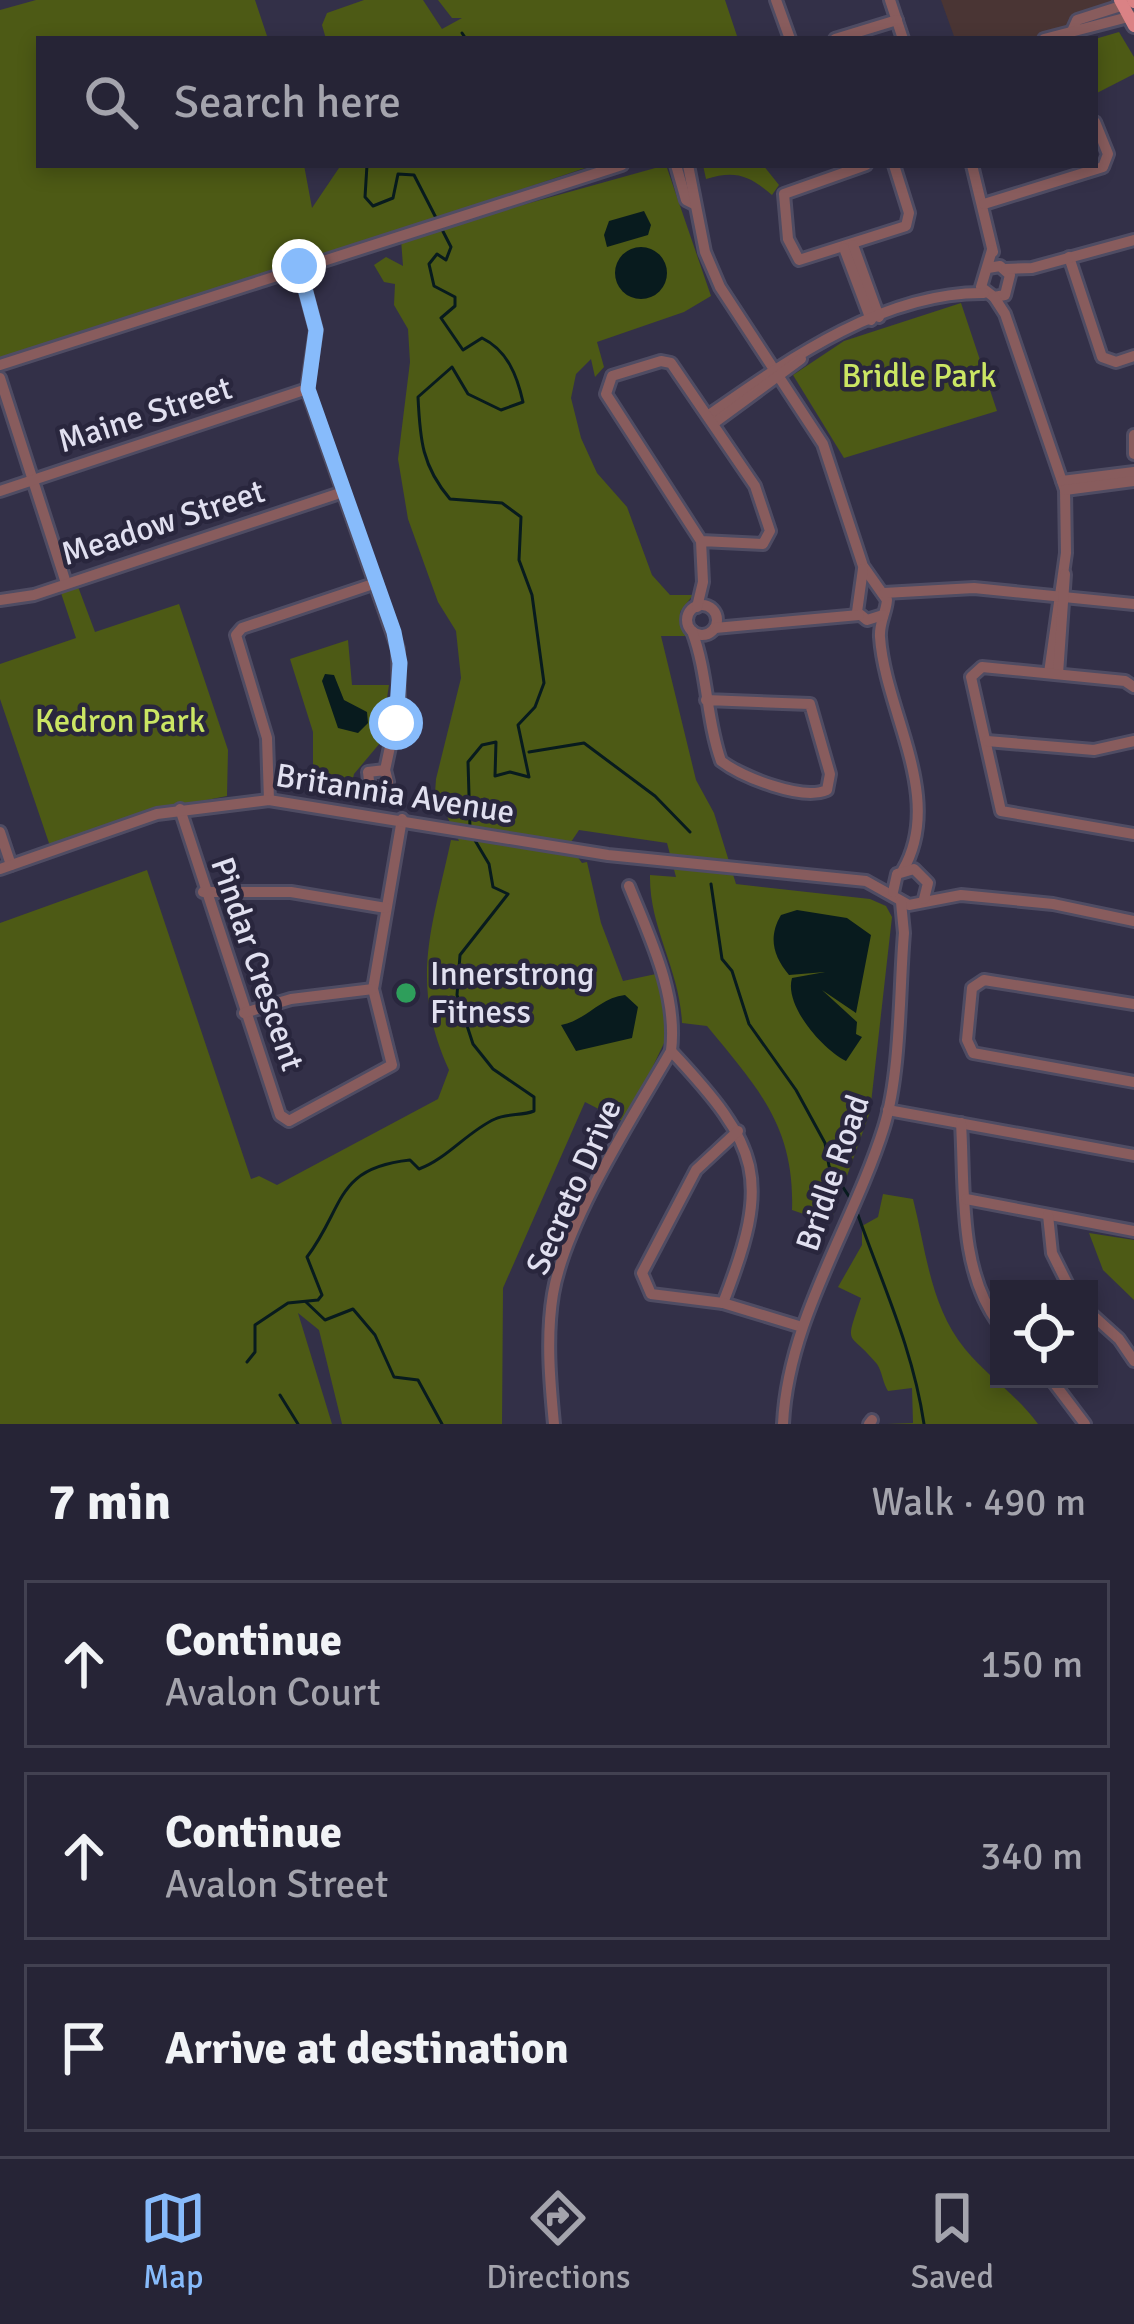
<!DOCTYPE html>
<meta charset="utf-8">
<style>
:root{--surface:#262436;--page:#323042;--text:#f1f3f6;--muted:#a4a4ad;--line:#424151;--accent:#87bbfb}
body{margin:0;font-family:Signika,sans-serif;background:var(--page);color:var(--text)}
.controls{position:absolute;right:36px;bottom:36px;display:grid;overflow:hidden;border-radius:0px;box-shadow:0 6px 18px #0003}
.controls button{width:108px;height:108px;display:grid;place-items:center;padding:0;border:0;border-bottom:3px solid var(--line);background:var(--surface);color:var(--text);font:60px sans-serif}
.stop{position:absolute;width:36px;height:36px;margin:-27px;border:9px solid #87bbfb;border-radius:50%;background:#fff}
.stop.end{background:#87bbfb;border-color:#fff;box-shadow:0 3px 12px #0008}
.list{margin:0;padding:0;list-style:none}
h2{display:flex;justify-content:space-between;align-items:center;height:156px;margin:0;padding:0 48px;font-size:51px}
h2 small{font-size:39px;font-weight:400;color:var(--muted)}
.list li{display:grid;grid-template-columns:78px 1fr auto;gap:36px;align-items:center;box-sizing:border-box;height:168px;margin:0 24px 24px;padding:0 24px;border:3px solid var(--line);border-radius:0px}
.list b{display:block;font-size:45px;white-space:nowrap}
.list p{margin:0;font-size:39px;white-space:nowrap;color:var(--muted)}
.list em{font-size:39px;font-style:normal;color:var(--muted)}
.icon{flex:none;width:66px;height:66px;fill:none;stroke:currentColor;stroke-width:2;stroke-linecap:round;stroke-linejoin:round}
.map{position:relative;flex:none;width:1134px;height:1424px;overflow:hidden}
.search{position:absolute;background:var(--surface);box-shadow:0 6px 18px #0003;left:36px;right:36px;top:36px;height:132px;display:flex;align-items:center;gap:30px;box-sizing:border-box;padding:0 42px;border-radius:0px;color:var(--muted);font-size:45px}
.sheet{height:732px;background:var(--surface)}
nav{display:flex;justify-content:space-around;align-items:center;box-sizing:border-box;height:168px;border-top:3px solid var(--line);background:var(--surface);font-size:33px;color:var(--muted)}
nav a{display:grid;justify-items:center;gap:6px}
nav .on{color:var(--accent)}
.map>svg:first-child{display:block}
.commercial{fill:#4a3534}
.green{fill:#4d5a15}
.water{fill:#081b1e}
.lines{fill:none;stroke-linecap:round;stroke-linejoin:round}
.stream{stroke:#081b1e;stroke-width:3}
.minor-casing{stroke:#4f4c63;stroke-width:16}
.major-casing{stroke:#4f4c63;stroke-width:18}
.minor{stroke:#885c5d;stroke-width:10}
.major{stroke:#da8285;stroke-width:12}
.route{stroke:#87bbfb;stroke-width:15}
.leisure-dot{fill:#2e9e5b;stroke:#29263d;stroke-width:4.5}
.labels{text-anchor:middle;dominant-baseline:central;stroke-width:9;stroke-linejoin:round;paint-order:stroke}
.park-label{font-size:33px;fill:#cbe663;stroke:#29263d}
.street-label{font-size:33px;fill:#e1e0f0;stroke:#29263d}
.poi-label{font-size:33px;fill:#e1e0f0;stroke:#29263d;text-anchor:start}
</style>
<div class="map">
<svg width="1134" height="1424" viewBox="0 0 1134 1424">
<rect width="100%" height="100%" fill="#333048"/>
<polygon class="commercial" points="941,0 1120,0 1129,17 1044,39 955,39"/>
<g class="green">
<polygon points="36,0 255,0 268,39 39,39 39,165 304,165 312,208 341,165 594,165 6,363 0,358 0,10"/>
<polygon points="364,0 423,0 442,29 462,18 452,18 438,0 725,0 738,39 326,39 322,25 327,13"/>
<polygon points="1119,32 1134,57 1134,74 1095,94 1095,39"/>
<path d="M666,165L711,296L684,312L597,342L604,367L595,377L591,359L576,374L571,398L581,438L597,473L627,507L652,575L670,595H693L680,612L686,636H661L696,780L714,813L736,884L870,899L886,906L892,917L870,1112L830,1223L792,1210C795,1126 757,1087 707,1026L682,1023C680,970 649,928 650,875L676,877L667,843L579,830L569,845L582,863L587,862L601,923L623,981L656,974L667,1011L665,1041L626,1123L585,1102L503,1288L502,1424H342L319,1330L298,1313L332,1424H0V923L147,870L251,1179L259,1176L277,1185L438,1099L449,1070C409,982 432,929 451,840L459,841L444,810L434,808L436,779L461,678L456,631L438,602L408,519L398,459L410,362L408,329L394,305L395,284L384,282L374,265L386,257L403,266L401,239Z"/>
<path d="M703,165H763L779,185L772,195C749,175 735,170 706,179Z"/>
<polygon points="961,303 997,411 844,458 793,375 844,341"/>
<polygon points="77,584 95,632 179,604 228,750 227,796 141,813 50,846 0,699 0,664 76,638 60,590"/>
<polygon points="348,640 352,685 389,685 380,743 354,774 350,791 313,786 313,732 290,659"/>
<path d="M883,1194L913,1199C926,1250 930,1306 965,1349C988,1377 1017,1395 1038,1424H887L913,1423L912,1388L888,1391C883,1384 882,1371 877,1364C848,1329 844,1349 861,1298L838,1287L862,1245V1226L878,1217Z"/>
<polygon points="1089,1233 1134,1240 1134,1300 1103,1270"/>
</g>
<g class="water">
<polygon points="644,211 651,225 648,235 607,247 604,235 609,221"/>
<circle cx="641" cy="273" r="26"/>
<polygon points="325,674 334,675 344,700 367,712 368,723 358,733 338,728 322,681"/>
<path d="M797,910L847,918L871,935L856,1013L822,990L857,1022L856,1034L862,1037L846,1061C821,1048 784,1005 792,978L825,972L789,975C773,956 768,937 781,915Z"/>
<path d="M625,995L638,1007L632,1038L576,1051L561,1025C587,1020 599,998 625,995Z"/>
</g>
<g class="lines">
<g class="stream">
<polyline points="462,33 466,39"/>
<path d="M367,165L365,197L373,206L393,198L398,174L414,175L451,247L446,260L437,254L429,264L434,286L455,297V306L441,318L463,350L482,338C507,350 517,375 523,402L501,410L468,394L452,367L418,397C420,440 422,466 450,499L502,503L521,517L519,560L532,595L544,683L535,707L518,725L529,777L510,772L495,776L496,742L482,745L468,762L470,828"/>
<polyline points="529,752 584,743 655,796 690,832"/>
<polyline points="711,884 722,959 732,971 749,1024 796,1090 825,1143 829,1166 852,1201"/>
<path d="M858,1215C883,1286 913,1349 924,1424"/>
<polyline points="306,1302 325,1320 353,1309 375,1335 394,1377 418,1380 442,1424"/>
<path d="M247,1362L255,1352V1325L288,1303L318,1300L322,1295L307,1257C345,1207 334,1168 410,1160L419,1169C447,1159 468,1131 495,1119C507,1113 522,1116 534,1111V1097L493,1069L473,1044L457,995L460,955L508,894L493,887L489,864L473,837"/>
<polyline points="280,1395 298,1424"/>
</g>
<defs>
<g id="minor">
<polyline points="776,0 790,39"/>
<polyline points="890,0 903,39"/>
<polyline points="1073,29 1077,20 1127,4"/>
<polyline points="835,39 897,20"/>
<polyline points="1044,39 1132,16"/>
<polyline points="676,165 686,200 694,204"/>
<path d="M688,165L705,252L720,287L823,444L863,566L887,600C886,613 879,623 880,637C885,712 945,797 903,870"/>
<polyline points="866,165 784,194 788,239 799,260 906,226 909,213 894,165"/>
<polyline points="972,165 993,252"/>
<polyline points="984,204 1103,167 1108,154 1095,122"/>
<polyline points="853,245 879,317"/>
<polyline points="844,248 871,320"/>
<polyline points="1069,257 1102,357 1116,362 1134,356"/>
<polyline points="299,267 316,330 307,389 398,649 399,705 385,770 388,782 381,790 370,789 368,772 385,770"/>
<polyline points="988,268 1000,266 1010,275 1005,295 994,297 981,287 992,250"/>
<polyline points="1006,269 1032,268 1134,240"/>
<polyline points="994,297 1005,314 1065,490 1066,553 1049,673"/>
<polyline points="0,365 622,165"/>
<polyline points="0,378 66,583"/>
<path d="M709,415C788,360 883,292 984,293"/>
<polyline points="714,423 801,359"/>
<polyline points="1134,435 1134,454"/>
<polyline points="1062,481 1134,472"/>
<polyline points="1065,490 1134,481"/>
<polyline points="0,491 307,389"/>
<polyline points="863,569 857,612 867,620 883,615"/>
<polyline points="884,593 974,588 1134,604"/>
<polyline points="0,600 34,595 343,492"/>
<circle cx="702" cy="620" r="15"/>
<polyline points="697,607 703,582 701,541 763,544 770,531 755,486 671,363 661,361 612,376 606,394 701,541"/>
<polyline points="715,628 859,615"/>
<path d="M692,631C708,673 706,719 721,761C742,777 802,801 827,790L830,774L810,704L706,700"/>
<polyline points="1058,674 1065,574"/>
<polyline points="1134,687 1125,681 982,667 971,677 1001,811 1134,834"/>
<polyline points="987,741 1094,750 1134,741"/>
<polyline points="269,800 267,738 236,635 242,628 376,583"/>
<polyline points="180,809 280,1115 289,1121 392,1065 373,989 402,819"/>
<polyline points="0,832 11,865"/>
<polyline points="0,869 157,814 269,800 608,855 866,881 909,905 961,895 1053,904 1134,921"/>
<polyline points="203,892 291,892 386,908"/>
<polyline points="893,892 897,874 914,869 928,883 924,899"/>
<polyline points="1134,1004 984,980 972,988 967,1040 973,1053 1134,1082"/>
<polyline points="244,1013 291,999 373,989"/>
<path d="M671,1051C761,1147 772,1178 723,1303"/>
<polyline points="888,1110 1134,1155"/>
<path d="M961,1123C965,1188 958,1270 999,1324"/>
<polyline points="738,1131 696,1170 642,1273 651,1294 723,1303 802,1327"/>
<polyline points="966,1199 1134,1231"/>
<polyline points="1048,1215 1052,1253 1070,1289"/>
<polyline points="1089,1312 1119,1339 1134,1361"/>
<polyline points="1051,1379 1085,1424"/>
<path d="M554,1424C550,1382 546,1336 553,1294C565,1222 634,1115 671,1051C678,995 650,938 629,886"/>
<path d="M783,1424C788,1319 853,1226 884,1127C901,1072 899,992 904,933L901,902"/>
<polyline points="869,1424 872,1420"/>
</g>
<g id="major">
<polyline points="1120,0 1134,26"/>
<polyline points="1133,0 1134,2"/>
</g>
</defs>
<use href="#minor" class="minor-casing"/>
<use href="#major" class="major-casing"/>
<use href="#minor" class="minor"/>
<use href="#major" class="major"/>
</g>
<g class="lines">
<polyline class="route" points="299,266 316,330 308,389 394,632 400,663 396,723"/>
</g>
<circle class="leisure-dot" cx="406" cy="993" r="12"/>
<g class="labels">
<g class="park-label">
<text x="919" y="376">Bridle Park</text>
<text x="120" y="721">Kedron Park</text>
</g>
<g class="street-label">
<text transform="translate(145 415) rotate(-18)">Maine Street</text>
<text transform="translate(163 523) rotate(-18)">Meadow Street</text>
<text transform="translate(395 794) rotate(9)">Britannia Avenue</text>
<text transform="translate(257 964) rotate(71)">Pindar Crescent</text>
<text transform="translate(833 1173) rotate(-71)">Bridle Road</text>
<text transform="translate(574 1187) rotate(-66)">Secreto Drive</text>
</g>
<g class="poi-label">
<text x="430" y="974">Innerstrong<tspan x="430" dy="38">Fitness</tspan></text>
</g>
</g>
</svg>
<div class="controls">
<button><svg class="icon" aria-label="locate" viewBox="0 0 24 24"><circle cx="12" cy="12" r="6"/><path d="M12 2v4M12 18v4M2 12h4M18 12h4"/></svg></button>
</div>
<div class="stop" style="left:396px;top:723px"></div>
<div class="stop end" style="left:299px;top:266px"></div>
<div class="search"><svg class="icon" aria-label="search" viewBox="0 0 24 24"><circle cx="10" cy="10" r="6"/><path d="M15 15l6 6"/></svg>Search here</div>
</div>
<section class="sheet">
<h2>7 min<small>Walk · 490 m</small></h2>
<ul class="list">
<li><svg class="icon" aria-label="ahead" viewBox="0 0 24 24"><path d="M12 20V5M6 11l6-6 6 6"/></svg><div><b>Continue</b><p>Avalon Court</p></div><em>150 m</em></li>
<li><svg class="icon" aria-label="ahead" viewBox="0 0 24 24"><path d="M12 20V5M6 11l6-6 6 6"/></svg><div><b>Continue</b><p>Avalon Street</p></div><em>340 m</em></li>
<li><svg class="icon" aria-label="arrive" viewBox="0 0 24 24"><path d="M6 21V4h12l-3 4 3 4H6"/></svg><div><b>Arrive at destination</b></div></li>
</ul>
</section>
<nav>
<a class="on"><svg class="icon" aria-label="map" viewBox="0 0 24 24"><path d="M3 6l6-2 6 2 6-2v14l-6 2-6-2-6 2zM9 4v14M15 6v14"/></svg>Map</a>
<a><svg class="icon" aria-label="directions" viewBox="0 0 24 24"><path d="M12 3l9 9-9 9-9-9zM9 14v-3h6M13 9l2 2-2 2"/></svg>Directions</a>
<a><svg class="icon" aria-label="saved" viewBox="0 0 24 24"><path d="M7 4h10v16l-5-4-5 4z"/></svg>Saved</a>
</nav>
